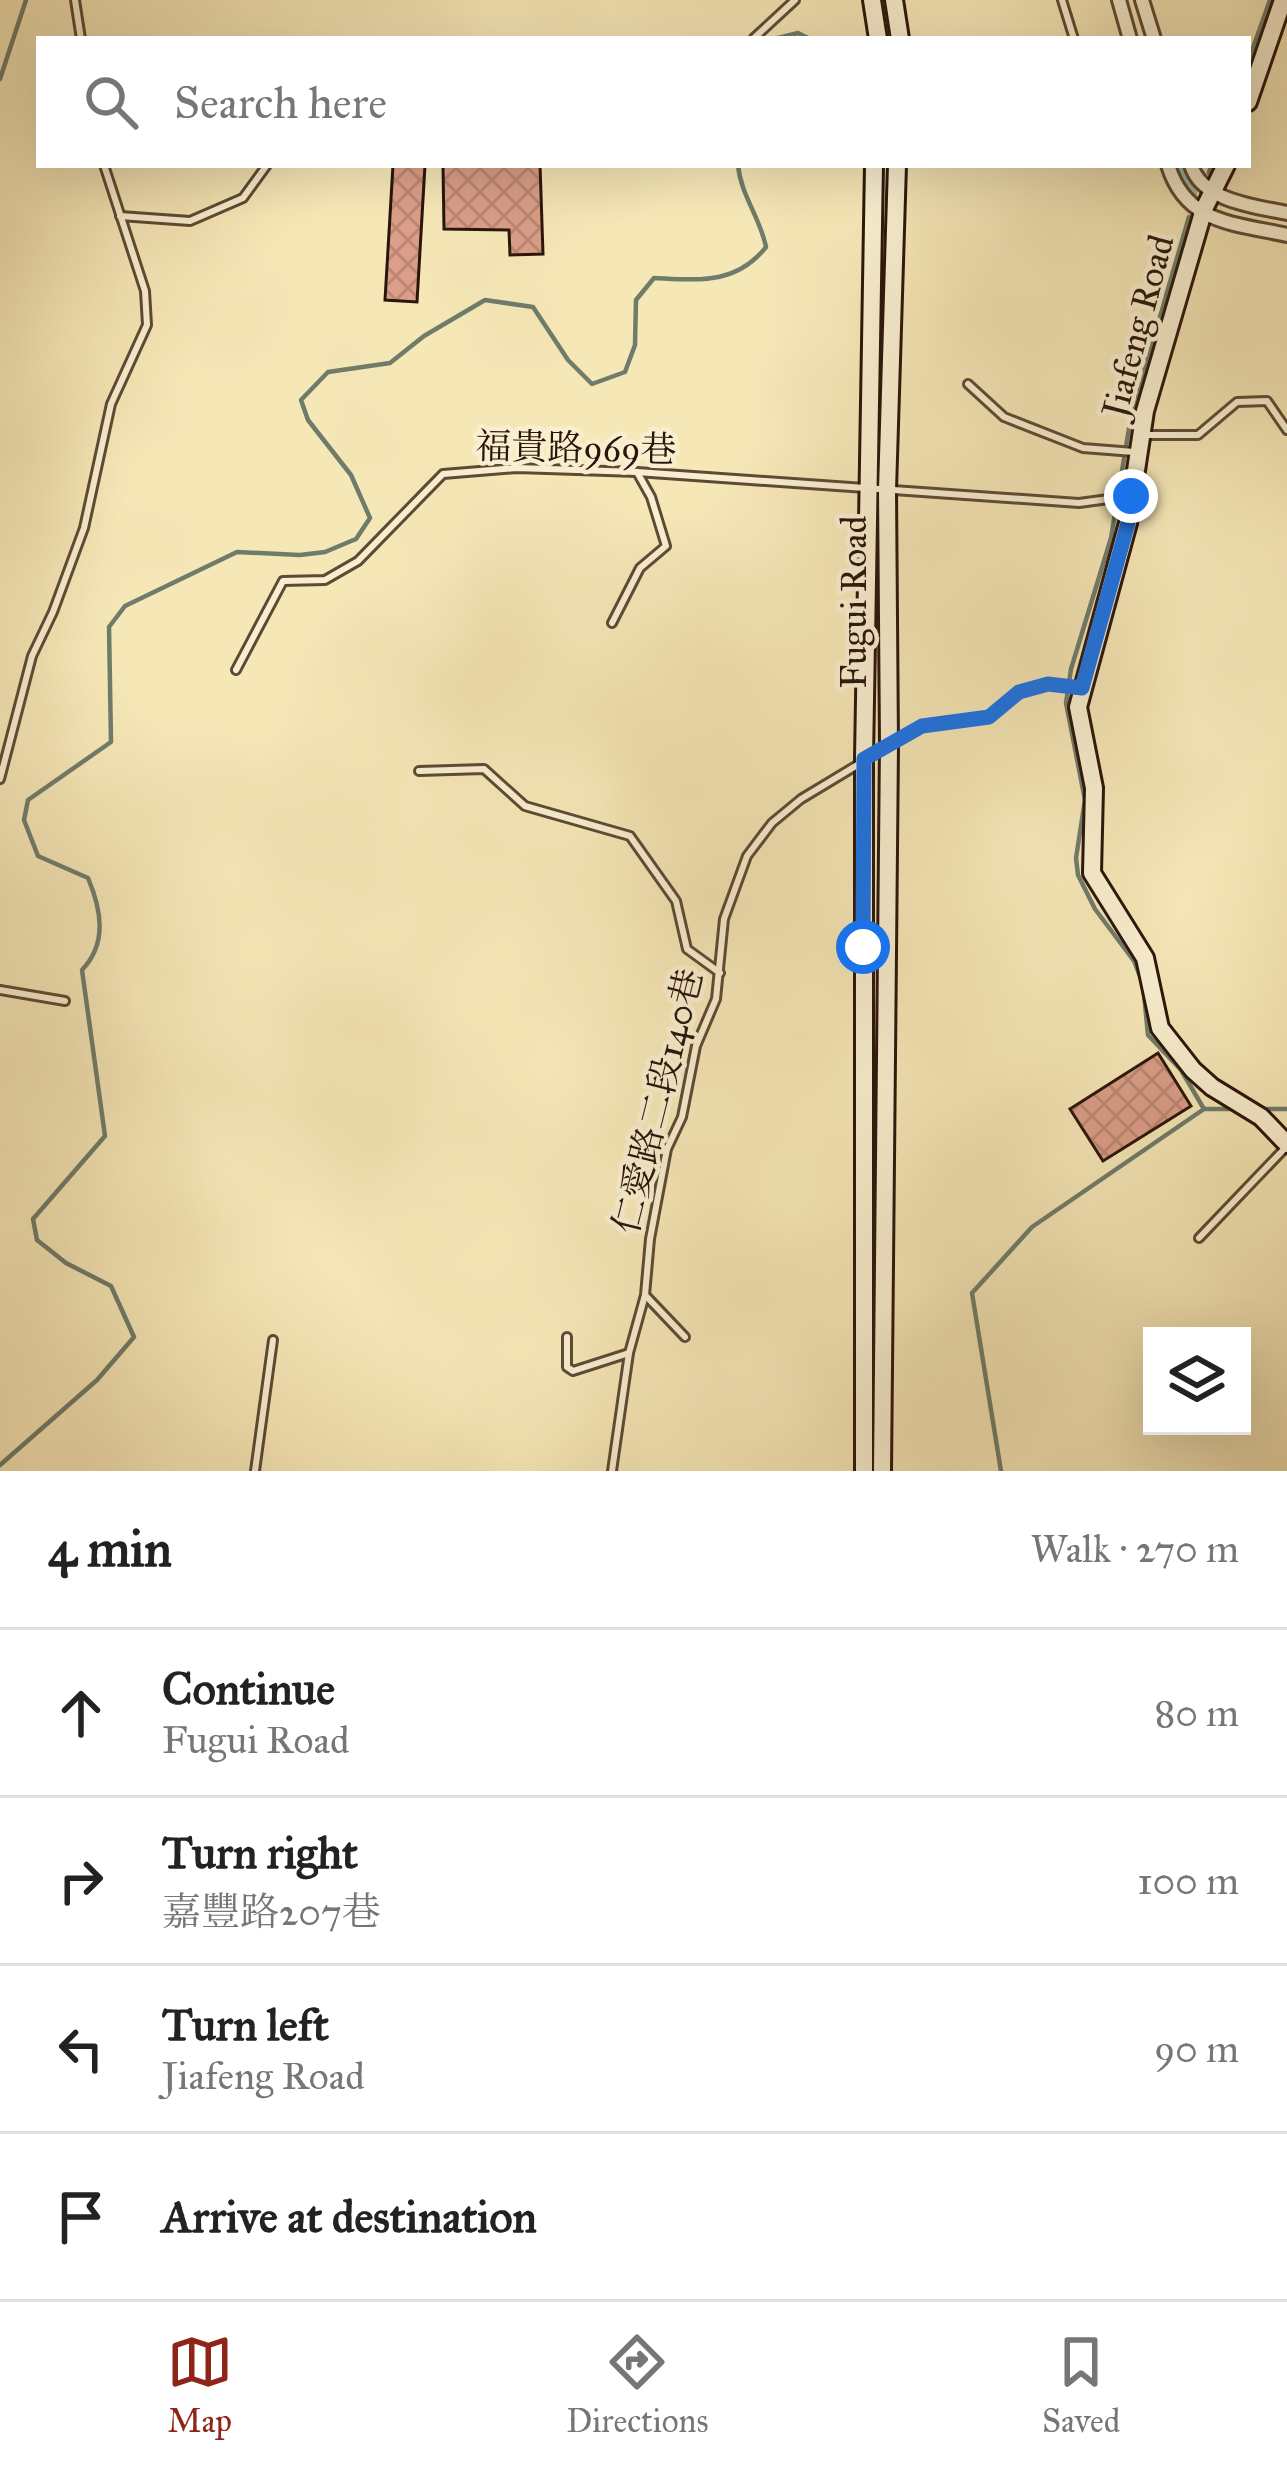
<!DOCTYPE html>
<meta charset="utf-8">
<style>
:root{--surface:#fff;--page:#f6f6f6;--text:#222;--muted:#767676;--line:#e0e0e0;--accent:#8f2418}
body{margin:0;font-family:"IM FELL Great Primer","Noto Serif TC",serif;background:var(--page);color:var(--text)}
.controls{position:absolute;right:36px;bottom:36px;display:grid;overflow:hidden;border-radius:0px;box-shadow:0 12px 48px #0002}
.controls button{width:108px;height:108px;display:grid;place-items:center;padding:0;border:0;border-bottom:3px solid var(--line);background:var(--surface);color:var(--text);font:60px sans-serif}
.stop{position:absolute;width:36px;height:36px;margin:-27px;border:9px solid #1a73e8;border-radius:50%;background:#fff}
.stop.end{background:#1a73e8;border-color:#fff;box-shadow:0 3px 12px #0008}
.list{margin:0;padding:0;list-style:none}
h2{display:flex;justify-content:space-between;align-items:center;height:156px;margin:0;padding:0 48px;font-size:51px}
h2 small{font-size:39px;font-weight:400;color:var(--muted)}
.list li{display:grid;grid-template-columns:78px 1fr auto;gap:36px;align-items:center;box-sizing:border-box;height:168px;padding:0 48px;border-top:3px solid var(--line)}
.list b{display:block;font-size:45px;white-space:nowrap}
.list p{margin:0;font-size:39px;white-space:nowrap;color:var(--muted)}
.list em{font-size:39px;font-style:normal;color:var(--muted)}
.icon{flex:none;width:66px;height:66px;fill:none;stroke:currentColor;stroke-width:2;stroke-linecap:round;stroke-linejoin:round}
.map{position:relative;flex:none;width:1287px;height:1471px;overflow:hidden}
.search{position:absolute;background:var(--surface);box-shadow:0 12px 48px #0002;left:36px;right:36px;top:36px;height:132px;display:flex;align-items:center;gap:30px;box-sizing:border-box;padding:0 42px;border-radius:0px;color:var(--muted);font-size:45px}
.sheet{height:828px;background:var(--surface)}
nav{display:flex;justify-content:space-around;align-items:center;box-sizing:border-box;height:168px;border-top:3px solid var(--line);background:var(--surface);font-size:33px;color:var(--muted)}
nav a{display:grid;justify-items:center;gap:6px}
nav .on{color:var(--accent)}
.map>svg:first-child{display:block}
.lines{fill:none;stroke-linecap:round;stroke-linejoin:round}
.stream{stroke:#6f7c6b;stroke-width:4.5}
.canal{stroke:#9dc0ac;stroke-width:16}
.building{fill:url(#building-cross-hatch);stroke:#2a150a;stroke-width:3}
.lane-casing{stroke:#5d4a35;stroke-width:12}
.street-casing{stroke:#5d4a35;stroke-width:18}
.secondary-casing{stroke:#2a150a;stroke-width:22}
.lane{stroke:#f9efd0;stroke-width:6}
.street{stroke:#f9efd0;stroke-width:12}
.secondary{stroke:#f9efd0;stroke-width:16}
.route{stroke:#1a73e8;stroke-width:15}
.labels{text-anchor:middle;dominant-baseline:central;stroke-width:9;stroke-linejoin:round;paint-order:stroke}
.street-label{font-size:36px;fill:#2a150a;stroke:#f9efd0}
</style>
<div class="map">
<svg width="1287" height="1471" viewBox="0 0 1287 1471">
<defs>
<pattern id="building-cross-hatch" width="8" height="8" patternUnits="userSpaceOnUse" patternTransform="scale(3)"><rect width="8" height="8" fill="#db9e88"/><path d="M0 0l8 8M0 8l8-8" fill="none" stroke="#bc8774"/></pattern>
</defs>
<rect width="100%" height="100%" fill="#f6e7b7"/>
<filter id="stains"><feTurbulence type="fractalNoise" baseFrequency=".00167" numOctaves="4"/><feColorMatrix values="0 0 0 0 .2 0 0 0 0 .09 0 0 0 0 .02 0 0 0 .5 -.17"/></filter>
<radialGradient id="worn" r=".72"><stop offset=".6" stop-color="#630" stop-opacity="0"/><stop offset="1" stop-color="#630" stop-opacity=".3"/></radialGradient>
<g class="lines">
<g class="stream">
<polyline points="774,39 798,33 810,39"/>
<polyline points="1248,62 1270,0"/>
<polyline points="0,79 26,0"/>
<polyline points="1209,173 1211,165"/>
<polyline points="1204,1109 1233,1109"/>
<polyline points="1263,1109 1287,1109"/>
<path d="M0,1465L97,1380L134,1337L111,1286L66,1263L37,1240L33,1219L105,1136L82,970C108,943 101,909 88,878L38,856L24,820L28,800L111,742L109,627L125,606L237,552L300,555L325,552L356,539L370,518L351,475L308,420L301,400L328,372L390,363L424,336L485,300L533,307L568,360L592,384L625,372L635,345L636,300L654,278C699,280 736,285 766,247C760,217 741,196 738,165"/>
<polyline points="1001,1471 972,1293 1032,1227 1204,1109 1181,1070 1148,1035 1143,984 1134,961 1095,909 1078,875 1076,858 1085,800 1066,703 1071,669 1111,538 1131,416 1189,217"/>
</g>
<polyline class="canal" points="1177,165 1189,193"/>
</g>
<g class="building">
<polygon points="393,165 425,165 417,302 385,300"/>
<polygon points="443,165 540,165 543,254 510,255 509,230 444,229"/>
<polygon points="1158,1053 1191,1106 1103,1161 1070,1109"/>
</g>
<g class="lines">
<defs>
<g id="lane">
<polyline points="75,0 81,39"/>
<polyline points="1062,0 1074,39"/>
<polyline points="753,39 795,0"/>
<polyline points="120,216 190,221 243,198 267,165"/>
<polyline points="968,384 1004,417 1083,448 1134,452"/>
<polyline points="1144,435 1198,435 1237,402 1267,401 1287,430"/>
<polyline points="612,623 640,568 666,546 651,497 637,472"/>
<polyline points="236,670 283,581 325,580 358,561 443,474 517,468 637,472 1079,503 1131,496"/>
<polyline points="419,771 484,769 525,806 630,836 676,901 687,949 720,973"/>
<polyline points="0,779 32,656 53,612 84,528 111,404 147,325 145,291 104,165"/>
<polyline points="0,990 65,1001"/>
<polyline points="1199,1238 1287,1146"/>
<polyline points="646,1296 685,1337"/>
<polyline points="567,1337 567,1367 573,1371 629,1353"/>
<polyline points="255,1471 273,1340"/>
<polyline points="612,1471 629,1353 645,1295 650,1239 667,1149 682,1117 696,1046 716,999 724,919 747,856 772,823 801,799 922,726 989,717 1019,692 1048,684 1079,687"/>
</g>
<g id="street">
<polyline points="1119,0 1130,39"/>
<polyline points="1142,0 1154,39"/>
<path d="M1168,165C1186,224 1234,223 1287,235"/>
<path d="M1191,165C1202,201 1254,206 1287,213"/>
</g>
<g id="secondary">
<polyline points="872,0 878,39"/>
<polyline points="894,0 900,39"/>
<polyline points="1248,102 1283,0"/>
<polyline points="1226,165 1204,209 1145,411 1128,523 1078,707 1094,788 1092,873 1145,958 1160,1028 1193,1070 1212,1087 1261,1117 1287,1144"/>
<polyline points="864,1471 864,759 874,165"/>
<polyline points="882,1471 889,745 887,490 897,165"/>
</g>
</defs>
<use href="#lane" class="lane-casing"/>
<use href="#street" class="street-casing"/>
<use href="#secondary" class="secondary-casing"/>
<use href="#lane" class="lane"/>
<use href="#street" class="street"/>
<use href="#secondary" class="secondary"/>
</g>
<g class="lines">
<polyline class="route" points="863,947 864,759 922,726 989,717 1019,692 1048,684 1082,688 1128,523 1131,496"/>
</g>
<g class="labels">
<g class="street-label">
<text transform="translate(1138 326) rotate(-75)">Jiafeng Road</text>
<text transform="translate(576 448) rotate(1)">福貴路969巷</text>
<text transform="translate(854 602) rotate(-90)">Fugui Road</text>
<text transform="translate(658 1101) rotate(-76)">仁愛路二段140巷</text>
</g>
</g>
<rect width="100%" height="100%" filter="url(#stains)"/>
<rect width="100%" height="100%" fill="url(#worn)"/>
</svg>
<div class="controls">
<button><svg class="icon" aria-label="layers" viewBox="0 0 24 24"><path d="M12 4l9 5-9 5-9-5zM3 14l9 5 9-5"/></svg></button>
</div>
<div class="stop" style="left:863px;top:947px"></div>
<div class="stop end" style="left:1131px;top:496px"></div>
<div class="search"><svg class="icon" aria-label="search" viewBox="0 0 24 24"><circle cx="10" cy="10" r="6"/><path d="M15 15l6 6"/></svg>Search here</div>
</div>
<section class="sheet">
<h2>4 min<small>Walk · 270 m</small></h2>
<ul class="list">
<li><svg class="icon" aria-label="ahead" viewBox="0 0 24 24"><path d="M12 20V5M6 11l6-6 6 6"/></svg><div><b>Continue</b><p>Fugui Road</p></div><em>80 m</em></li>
<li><svg class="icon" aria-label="right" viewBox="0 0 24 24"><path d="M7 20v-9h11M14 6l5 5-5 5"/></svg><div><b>Turn right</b><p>嘉豐路207巷</p></div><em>100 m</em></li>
<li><svg class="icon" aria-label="left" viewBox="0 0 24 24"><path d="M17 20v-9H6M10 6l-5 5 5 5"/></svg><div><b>Turn left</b><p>Jiafeng Road</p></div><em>90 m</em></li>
<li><svg class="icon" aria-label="arrive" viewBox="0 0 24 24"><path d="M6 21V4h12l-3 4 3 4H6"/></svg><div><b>Arrive at destination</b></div></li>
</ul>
</section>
<nav>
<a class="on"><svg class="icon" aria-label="map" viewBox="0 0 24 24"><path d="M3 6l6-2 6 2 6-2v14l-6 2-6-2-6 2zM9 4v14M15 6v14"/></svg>Map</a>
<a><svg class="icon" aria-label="directions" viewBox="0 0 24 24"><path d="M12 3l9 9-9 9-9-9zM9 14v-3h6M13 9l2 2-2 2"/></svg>Directions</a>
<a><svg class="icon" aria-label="saved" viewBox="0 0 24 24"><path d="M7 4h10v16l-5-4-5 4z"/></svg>Saved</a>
</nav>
